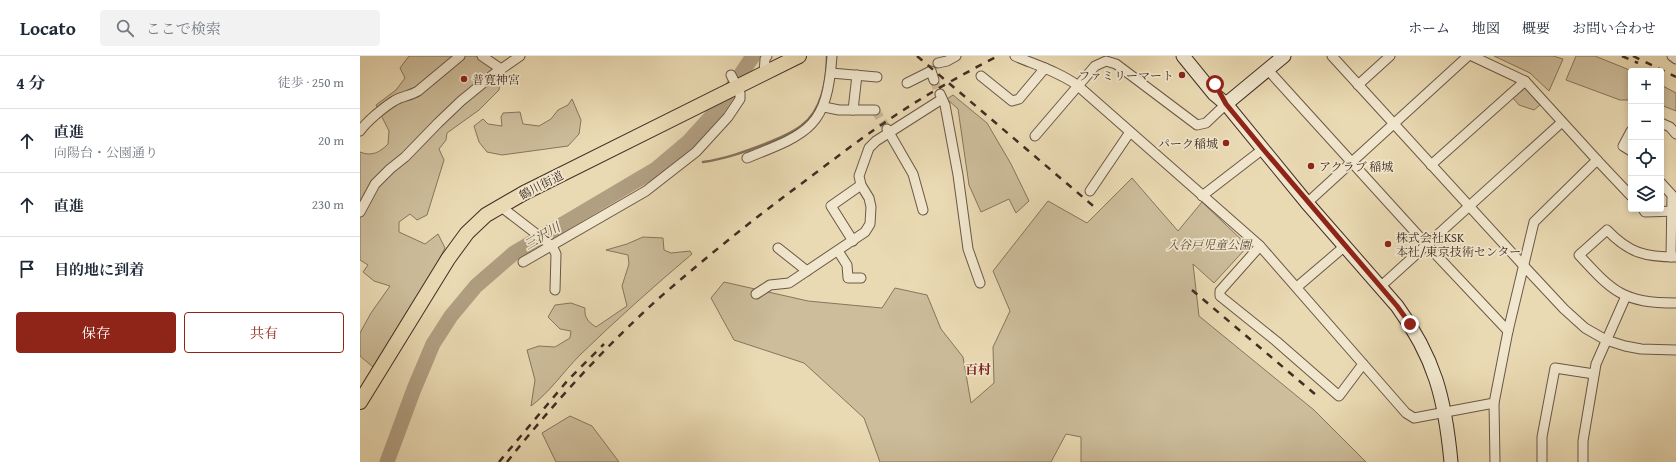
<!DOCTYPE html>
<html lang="ja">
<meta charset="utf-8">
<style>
:root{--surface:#fff;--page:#f2f2f3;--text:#1f2937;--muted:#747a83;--line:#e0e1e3;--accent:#8f2418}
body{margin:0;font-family:"Gentium Book Plus","Noto Serif JP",serif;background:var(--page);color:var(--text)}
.controls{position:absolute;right:12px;top:12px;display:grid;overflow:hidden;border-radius:4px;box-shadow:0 2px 6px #0003}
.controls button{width:36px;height:36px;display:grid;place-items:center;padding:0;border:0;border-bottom:1px solid var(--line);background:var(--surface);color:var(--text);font:20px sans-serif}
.stop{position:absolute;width:12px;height:12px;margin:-9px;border:3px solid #8f2418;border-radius:50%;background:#fff}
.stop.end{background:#8f2418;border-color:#fff;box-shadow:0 1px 4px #0008}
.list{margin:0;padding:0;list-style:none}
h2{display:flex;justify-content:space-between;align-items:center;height:52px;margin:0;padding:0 16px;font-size:17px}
h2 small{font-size:13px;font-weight:400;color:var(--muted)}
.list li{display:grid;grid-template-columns:26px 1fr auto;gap:12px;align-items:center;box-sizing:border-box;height:64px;padding:0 16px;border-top:1px solid var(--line)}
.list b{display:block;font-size:15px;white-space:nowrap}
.list p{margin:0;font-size:13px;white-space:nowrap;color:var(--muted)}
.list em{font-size:13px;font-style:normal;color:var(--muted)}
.actions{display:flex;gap:8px;padding:12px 16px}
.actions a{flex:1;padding:9px 0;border:1px solid var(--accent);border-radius:4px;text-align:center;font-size:14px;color:var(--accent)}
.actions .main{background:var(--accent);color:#fff}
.icon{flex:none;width:22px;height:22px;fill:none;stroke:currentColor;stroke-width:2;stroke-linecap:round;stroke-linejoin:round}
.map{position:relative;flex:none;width:1316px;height:406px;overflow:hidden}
header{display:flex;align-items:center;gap:24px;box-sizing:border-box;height:56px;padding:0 20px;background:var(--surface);border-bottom:1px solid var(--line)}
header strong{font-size:19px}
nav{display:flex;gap:22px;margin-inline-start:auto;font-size:14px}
.search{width:280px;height:36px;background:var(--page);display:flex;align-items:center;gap:10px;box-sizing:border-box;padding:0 14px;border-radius:4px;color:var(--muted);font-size:15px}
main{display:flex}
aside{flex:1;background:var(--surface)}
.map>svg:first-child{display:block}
.green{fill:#cdbd9b;stroke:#87755f}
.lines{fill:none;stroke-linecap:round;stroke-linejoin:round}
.stream{stroke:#84715c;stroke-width:2.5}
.river{stroke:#b19f82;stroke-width:15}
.street-tunnel{stroke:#c8b796;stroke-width:9;stroke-dasharray:9 4.5;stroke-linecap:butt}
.street-casing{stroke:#6b5847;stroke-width:11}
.secondary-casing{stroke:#412d23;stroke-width:15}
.primary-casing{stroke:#412d23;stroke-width:16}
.street{stroke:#f1e7ce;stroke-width:9}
.secondary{stroke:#f1e7ce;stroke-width:13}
.primary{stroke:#eadab3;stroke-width:14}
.rail{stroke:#412d23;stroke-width:2.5;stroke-dasharray:7 7;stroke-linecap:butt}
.route{stroke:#8f2418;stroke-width:5}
.poi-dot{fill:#8f2418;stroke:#f1e7ce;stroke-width:1.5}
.labels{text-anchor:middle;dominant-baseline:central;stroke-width:3.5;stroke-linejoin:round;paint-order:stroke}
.poi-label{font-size:12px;fill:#412d23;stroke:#f1e7ce;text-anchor:start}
.street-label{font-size:12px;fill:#412d23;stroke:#f1e7ce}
.park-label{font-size:12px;font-style:italic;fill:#5d4a3b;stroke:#f1e7ce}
.water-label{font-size:13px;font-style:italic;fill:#5d4a3b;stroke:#f1e7ce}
.neighbourhood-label{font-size:13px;font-weight:bold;fill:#7a1f14;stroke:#f1e7ce}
</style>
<header>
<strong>Locato</strong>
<div class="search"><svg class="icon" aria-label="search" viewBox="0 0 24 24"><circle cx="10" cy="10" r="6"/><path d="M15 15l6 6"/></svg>ここで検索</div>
<nav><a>ホーム</a><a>地図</a><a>概要</a><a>お問い合わせ</a></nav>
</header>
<main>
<aside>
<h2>4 分<small>徒歩 · 250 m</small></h2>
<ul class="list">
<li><svg class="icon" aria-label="ahead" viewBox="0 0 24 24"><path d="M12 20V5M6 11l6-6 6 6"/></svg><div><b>直進</b><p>向陽台・公園通り</p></div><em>20 m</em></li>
<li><svg class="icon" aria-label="ahead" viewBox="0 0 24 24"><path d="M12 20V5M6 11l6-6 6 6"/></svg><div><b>直進</b></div><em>230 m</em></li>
<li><svg class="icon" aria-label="arrive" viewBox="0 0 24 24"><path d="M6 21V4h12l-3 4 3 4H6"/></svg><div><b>目的地に到着</b></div></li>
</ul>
<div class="actions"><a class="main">保存</a><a>共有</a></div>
</aside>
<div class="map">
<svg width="1316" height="406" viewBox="0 0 1316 406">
<rect width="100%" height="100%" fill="#eadab3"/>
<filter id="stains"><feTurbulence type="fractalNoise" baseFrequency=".005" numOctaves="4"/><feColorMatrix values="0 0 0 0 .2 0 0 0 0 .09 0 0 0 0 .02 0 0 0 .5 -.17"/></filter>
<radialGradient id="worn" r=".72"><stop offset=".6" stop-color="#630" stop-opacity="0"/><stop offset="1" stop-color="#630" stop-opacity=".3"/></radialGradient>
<g class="green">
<path d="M49,0H118L136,13L131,18L140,26L139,34L119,54L87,77L86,84L79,93L84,104L67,159L57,164L50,158L39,166V176L65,188L78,178L85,192L62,236L13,311L0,300V277L11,257L30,230L14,225L3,216L8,209L0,204V96C12,101 20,96 28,88L29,75L16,49L36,34L45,22L40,12Z"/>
<polygon points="1134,0 1193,0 1203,3 1189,35 1170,17"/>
<polygon points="1216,0 1235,0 1272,15 1271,44 1260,44 1206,24"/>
<polygon points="1301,29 1316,37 1316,55 1301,49"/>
<polygon points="1165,32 1180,49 1174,54 1159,49 1153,42"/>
<polygon points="593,39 627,67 651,108 669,145 656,157 649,143 621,156 609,129 598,53 587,43"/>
<polygon points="212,43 221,64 219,78 208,90 142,99 127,96 119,86 114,70 123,63 128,68 142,70 141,61 143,57 160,56 163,68 179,70 191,63 198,54 208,49"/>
<polygon points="772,122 818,175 842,146 888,190 854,227 833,208 839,260 954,354 1006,406 721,406 721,381 706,378 691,406 520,406 504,362 444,307 374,284 351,242 364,226 448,245 522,252 535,232 567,239 581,273 603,301 611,347 634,327 633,291 650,255 633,215 688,145 727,167"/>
<path d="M283,181L303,182L304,194L311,197L330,195L332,198C293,231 256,264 220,299C203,316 190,336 171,350L175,324L167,294L179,290L195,291L210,282L211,275L200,273L188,261L195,249L211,247L225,252C224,261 228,266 236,271L267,250L262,230L269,208L268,199L246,194L267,188Z"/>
<polygon points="210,360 232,370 259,406 196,406 182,377"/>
</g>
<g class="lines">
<path class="stream" d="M343,106C365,103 384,96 405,88C417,83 431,78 441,70C462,55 467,24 467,0"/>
<polyline class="river" points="27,406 54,333 73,288 91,260 116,230 154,197 296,113 328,86 357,54 393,0"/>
<g class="street-tunnel">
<polyline points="574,24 579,38"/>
<polyline points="515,54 527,73"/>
</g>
<defs>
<g id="street">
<polyline points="122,0 141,13"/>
<path d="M655,0C676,9 699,16 717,29L900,190L1046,357L1054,362L1134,347L1148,275L1174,166L1237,104L1165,25L1112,0"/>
<polyline points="972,0 1163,209 1204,253 1225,272 1246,284 1265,290 1281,293 1316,294"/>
<polyline points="1312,0 1316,3"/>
<polyline points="578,7 587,5 596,0"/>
<polyline points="908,14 1066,188 1148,275"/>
<polyline points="471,17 517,21"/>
<polyline points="404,18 405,3 407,0"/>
<polyline points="621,20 652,45 659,43 685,12"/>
<polyline points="547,27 571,15 574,24"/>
<polyline points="998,29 1030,0"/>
<polyline points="580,38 585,49 598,119 608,193 620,227"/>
<polyline points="464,51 479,54 515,54"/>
<polyline points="493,54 497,19"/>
<polyline points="1301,67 1310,71 1316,78"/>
<polyline points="527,73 553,118 563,154"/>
<path d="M0,75C6,66 24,51 34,45C41,40 50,40 58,35L100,0"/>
<polyline points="1271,75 1263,90 1271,95"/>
<polyline points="675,80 735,10 746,5 756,8 837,69 846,67 866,48"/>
<path d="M387,102C450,77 467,71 472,0"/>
<polyline points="1237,104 1271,140"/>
<polyline points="1071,109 1165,25"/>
<polyline points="1301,127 1312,139 1311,201"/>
<polyline points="730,135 770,76"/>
<polyline points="842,140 903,93"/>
<polyline points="947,147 1108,0"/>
<polyline points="140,150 192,190 196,198 195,234"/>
<polyline points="1283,153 1285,156 1316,155"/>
<polyline points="0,156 15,128 30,113 45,101 78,67 101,45 134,18 160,0"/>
<polyline points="493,185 471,150 501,129"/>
<polyline points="900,190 860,235 860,240 916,285 979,340 1003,308"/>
<polyline points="418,192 447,215"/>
<polyline points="478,195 487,209 488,222 501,222"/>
<path d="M1316,201C1285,201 1269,197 1247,174L1219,199C1253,236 1263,247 1316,247"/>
<polyline points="163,206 286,135 336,96 368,61 380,43 380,37 371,19"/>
<polyline points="937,231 985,190"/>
<polyline points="1020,231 1202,66"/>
<polyline points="396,238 410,229 429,227 505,176 510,168 511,151 509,142 501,129 499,120 509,92 516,85 582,43"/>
<polyline points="1134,347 1135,406"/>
<polyline points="1182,406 1182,381 1195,312 1234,318"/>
<polyline points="1223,406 1223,385 1236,308 1266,240"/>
</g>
<g id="secondary">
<path d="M823,0L854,38L866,48L947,147L1037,250C1075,302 1085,343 1091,406"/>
<polyline points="866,48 924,0"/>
</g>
<polyline id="primary" points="0,346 88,203 107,177 126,159 164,137 439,0"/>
</defs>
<use href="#street" class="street-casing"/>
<use href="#secondary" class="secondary-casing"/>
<use href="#primary" class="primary-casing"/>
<use href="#street" class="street"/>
<use href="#secondary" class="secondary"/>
<use href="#primary" class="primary"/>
<g class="rail">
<polyline points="557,0 738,154"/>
<polyline points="1262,0 1278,7"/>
<polyline points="1273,0 1316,21"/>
<polyline points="832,234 956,339"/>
<polyline points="139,406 208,324 244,288"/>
<path d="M147,406C193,348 243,293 298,243C344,203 392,164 441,128C469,107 496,86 524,67C560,42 599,20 638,0"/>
</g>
</g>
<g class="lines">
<polyline class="route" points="855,28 866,48 903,93 1037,250 1050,268"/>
</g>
<g class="poi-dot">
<circle cx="822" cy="19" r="4"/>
<circle cx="104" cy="23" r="4"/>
<circle cx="866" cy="87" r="4"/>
<circle cx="951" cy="110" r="4"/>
<circle cx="1028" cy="188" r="4"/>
</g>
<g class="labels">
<g class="poi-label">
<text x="814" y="19" text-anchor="end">ファミリーマート</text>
<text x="112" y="23">普寛神宮</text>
<text x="858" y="87" text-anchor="end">パーク稲城</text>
<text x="959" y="110">アクラブ 稲城</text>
<text x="1036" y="181">株式会社KSK<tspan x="1036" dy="14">本社/東京技術センター</tspan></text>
</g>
<g class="street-label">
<text transform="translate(181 129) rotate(-27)">鶴川街道</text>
</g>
<g class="park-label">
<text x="849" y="188">入谷戸児童公園</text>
</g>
<g class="water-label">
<text transform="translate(182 180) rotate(-31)">三沢川</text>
</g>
<g class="neighbourhood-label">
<text x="618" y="313">百村</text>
</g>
</g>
<rect width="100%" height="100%" filter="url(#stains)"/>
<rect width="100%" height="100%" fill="url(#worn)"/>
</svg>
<div class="controls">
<button>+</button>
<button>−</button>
<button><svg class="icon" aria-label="locate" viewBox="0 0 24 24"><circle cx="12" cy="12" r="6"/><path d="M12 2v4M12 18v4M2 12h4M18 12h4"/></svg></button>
<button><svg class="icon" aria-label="layers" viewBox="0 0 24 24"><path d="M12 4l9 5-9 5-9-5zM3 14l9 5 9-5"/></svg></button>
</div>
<div class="stop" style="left:855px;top:28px"></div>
<div class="stop end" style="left:1050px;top:268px"></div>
</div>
</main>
